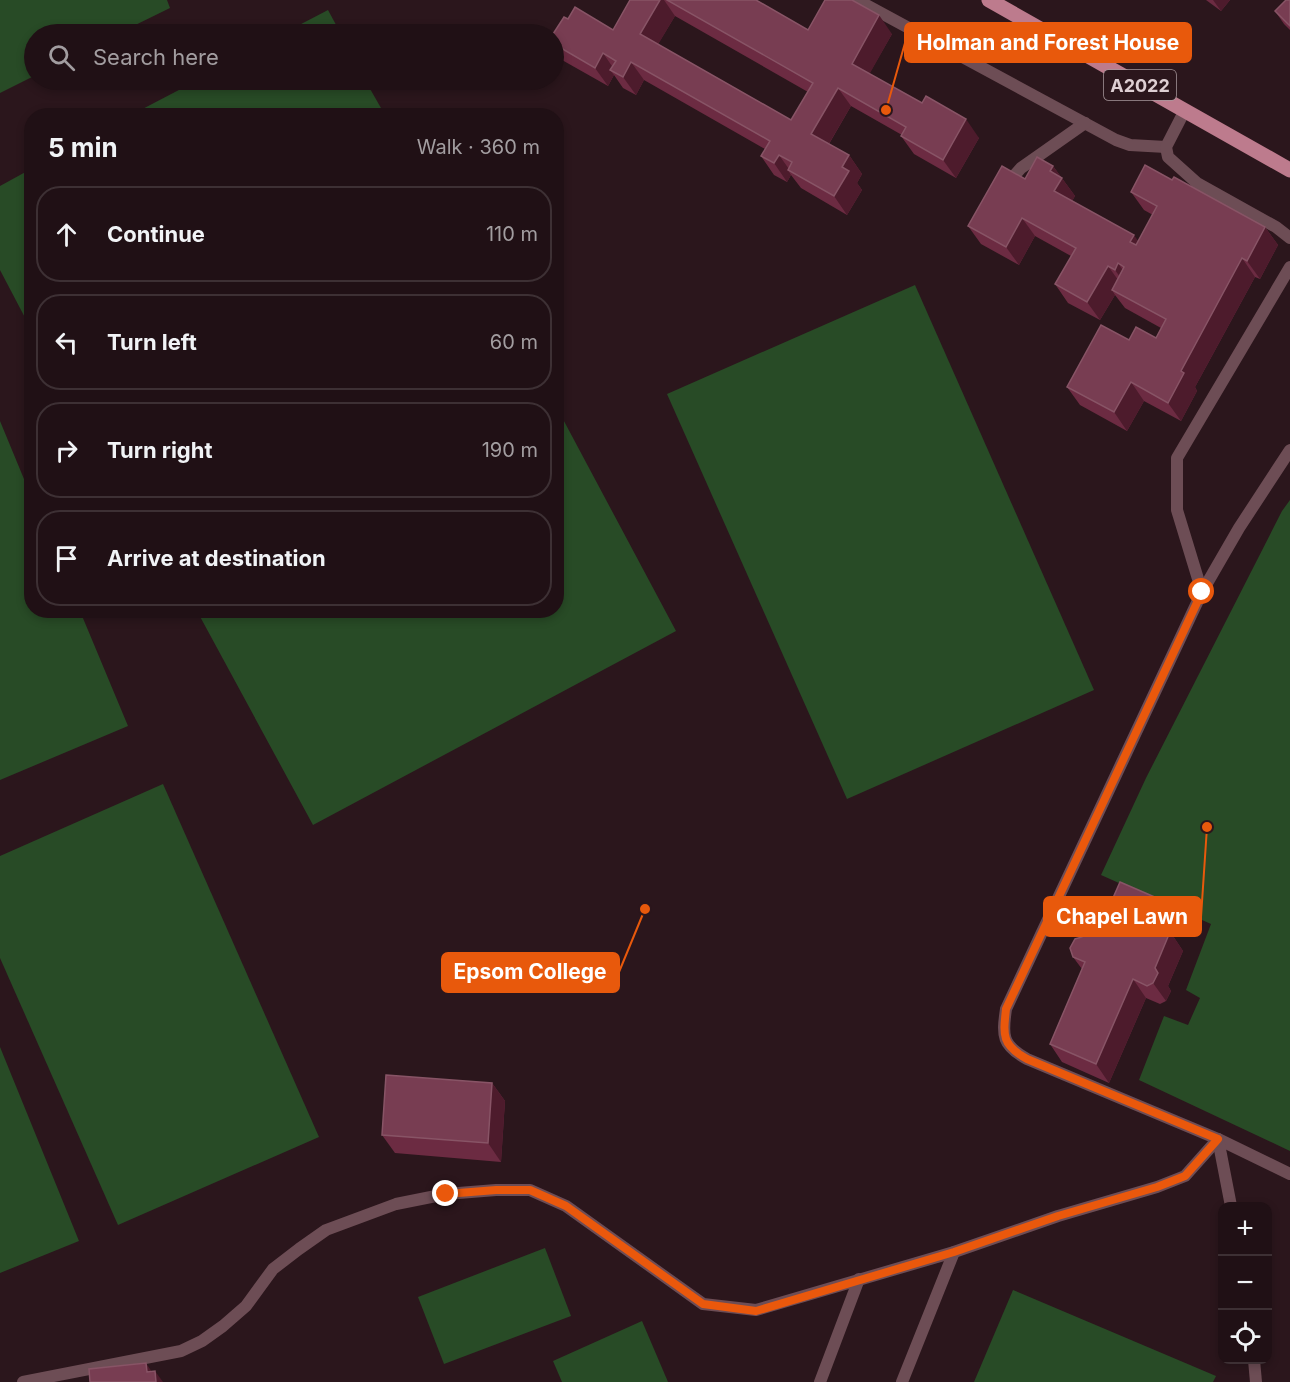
<!DOCTYPE html>
<meta charset="utf-8">
<style>
:root{--surface:#201015;--page:#28191e;--text:#f1f3f6;--muted:#a29da0;--line:#3d3034}
body{margin:0;font-family:Inter,sans-serif;background:var(--page);color:var(--text)}
.controls{position:absolute;right:18px;bottom:18px;display:grid;overflow:hidden;border-radius:12px;box-shadow:0 3px 9px #0003}
.controls button{width:54px;height:54px;display:grid;place-items:center;padding:0;border:0;border-bottom:2px solid var(--line);background:var(--surface);color:var(--text);font:30px sans-serif}
.stop{position:absolute;width:18px;height:18px;margin:-14px;border:4px solid #ea580c;border-radius:50%;background:#fff}
.stop.end{background:#ea580c;border-color:#fff;box-shadow:0 2px 6px #0008}
.list{margin:0;padding:0;list-style:none}
h2{display:flex;justify-content:space-between;align-items:center;height:78px;margin:0;padding:0 24px;font-size:26px}
h2 small{font-size:20px;font-weight:400;color:var(--muted)}
.list li{display:grid;grid-template-columns:39px 1fr auto;gap:18px;align-items:center;box-sizing:border-box;height:96px;margin:0 12px 12px;padding:0 12px;border:2px solid var(--line);border-radius:24px}
.list b{display:block;font-size:22px;white-space:nowrap}
.list em{font-size:20px;font-style:normal;color:var(--muted)}
.icon{flex:none;width:33px;height:33px;fill:none;stroke:currentColor;stroke-width:2;stroke-linecap:round;stroke-linejoin:round}
.map{position:relative;flex:none;width:1290px;height:1382px;overflow:hidden}
.search{position:absolute;background:var(--surface);box-shadow:0 3px 9px #0003;left:24px;top:24px;width:540px;height:66px;display:flex;align-items:center;gap:15px;box-sizing:border-box;padding:0 21px;border-radius:33px;color:var(--muted);font-size:22px}
.panel{position:absolute;background:var(--surface);box-shadow:0 3px 9px #0003;left:24px;top:108px;width:540px;height:510px;border-radius:24px}
.map>svg:first-child{display:block}
.green{fill:#284b26}
.lines{fill:none;stroke-linecap:round;stroke-linejoin:round}
.service{stroke:#6d4d55;stroke-width:12}
.primary{stroke:#bd7b8d;stroke-width:15}
.wall{fill:#6c2b42;fill-rule:evenodd}
.shaded-wall{fill:#4d1b2c}
.building{fill:#783d52;stroke:#885466;stroke-width:1.5}
.route{stroke:#ea580c;stroke-width:8}
.labels{text-anchor:middle;dominant-baseline:central;stroke-width:4.5;stroke-linejoin:round;paint-order:stroke}
.shield{fill:#2b161c;stroke:#a8989c;stroke-width:1.5}
.shield-label{font-size:18px;font-weight:bold;fill:#decfd3}
.leader{fill:none;stroke:#e8590c;stroke-width:2}
.callout-dot{fill:#e8590c;stroke:#2b161c;stroke-width:2}
.callout{fill:#e8590c;stroke:#e8590c;stroke-width:2}
.callout-label{font-size:21px;text-anchor:middle;font-weight:bold;fill:#fff}
</style>
<div class="map">
<svg width="1290" height="1382" viewBox="0 0 1290 1382">
<rect width="100%" height="100%" fill="#2b161c"/>
<g class="green">
<polygon points="0,0 167,0 170,8 117,34 34,34 34,76 0,93"/>
<polygon points="328,10 341,34 282,34"/>
<polygon points="198,80 365,80 385,115 131,115"/>
<polygon points="31,169 31,329 0,270 0,186"/>
<polygon points="915,285 1094,690 847,799 667,394"/>
<polygon points="557,408 676,631 313,825 197,611 556,610"/>
<polygon points="0,421 31,496 32,610 80,611 128,726 0,780"/>
<polygon points="1290,500 1290,1151 1139,1080 1164,1016 1188,1025 1200,998 1186,990 1211,924 1101,875 1146,778 1282,511"/>
<polygon points="163,784 319,1137 118,1225 0,958 0,856"/>
<polygon points="0,1047 79,1241 0,1273"/>
<polygon points="545,1248 571,1316 444,1364 418,1297"/>
<polygon points="1013,1290 1216,1376 1213,1382 974,1382"/>
<polygon points="642,1321 668,1382 562,1382 553,1361"/>
</g>
<g class="lines">
<g class="service">
<polyline points="857,0 1116,140 1130,145 1166,147"/>
<polyline points="1185,110 1166,147 1168,157 1197,183 1276,227 1290,238"/>
<polyline points="1006,185 1021,168 1085,123"/>
<path d="M1290,267L1177,458V510L1202,592L1006,1009C1002,1036 1002,1045 1027,1059L1218,1139L1290,1174"/>
<polyline points="1202,592 1239,528 1290,450"/>
<polyline points="1218,1139 1231,1206"/>
<polyline points="1254,1360 1256,1382"/>
<polyline points="23,1382 181,1351 202,1341 223,1326 246,1306 273,1269 299,1249 326,1230 396,1204 446,1194 496,1190 530,1190 566,1206 703,1304 756,1310 954,1252 1058,1216 1157,1187 1185,1176 1218,1139"/>
<polyline points="820,1382 859,1279"/>
<polyline points="902,1382 954,1252"/>
</g>
<polyline class="primary" points="989,0 1290,170"/>
</g>
<g class="wall">
<path d="M630,0H756L808,30L892,34L869,74L979,138L956,178L914,154L901,136L902,135L851,106L829,144L849,155L862,174L857,183L862,190L847,215L801,188L791,175L787,182L774,175L761,156L765,149L644,80L636,95L623,88L614,75L608,86L562,60L554,47L553,34L568,19L613,30ZM675,16L808,92L791,120L658,44Z"/>
<polygon points="1206,0 1230,0 1221,11"/>
<polygon points="1290,0 1290,30 1284,24 1275,11"/>
<polygon points="1053,166 1075,196 1072,201 1138,241 1153,215 1144,210 1131,192 1172,180 1265,227 1278,245 1260,279 1255,277 1195,387 1197,391 1181,421 1144,401 1127,431 1080,405 1067,387 1129,340 1156,338 1161,328 1125,308 1115,295 1100,320 1068,303 1055,284 1071,256 1035,236 1019,265 981,244 968,226 1025,179"/>
<polygon points="1166,902 1179,921 1173,936 1183,951 1168,986 1171,991 1166,1001 1160,1004 1146,998 1109,1083 1062,1062 1050,1044 1082,969 1073,957 1082,937 1109,907"/>
<polygon points="492,1083 505,1101 501,1162 395,1153 382,1135"/>
</g>
<g class="shaded-wall">
<polygon points="660,0 664,0 675,16 653,53 640,34"/>
<polygon points="1213,0 1230,0 1221,11"/>
<polygon points="879,15 892,34 865,82 852,64"/>
<polygon points="603,53 616,72 610,70 614,75 608,86 595,68"/>
<polygon points="631,62 644,80 636,95 623,77"/>
<polygon points="838,88 851,106 824,152 811,134"/>
<polygon points="966,119 979,138 956,178 943,160"/>
<polygon points="779,155 791,172 788,170 791,175 787,182 774,163"/>
<polygon points="849,155 862,174 857,183 862,190 847,215 834,196 842,167"/>
<polygon points="1053,166 1075,196 1067,210 1054,191 1050,171"/>
<polygon points="1022,218 1035,236 1019,265 1006,247"/>
<polygon points="1265,227 1278,245 1260,279 1247,261"/>
<polygon points="1134,235 1147,254 1130,242"/>
<polygon points="1242,258 1255,277 1195,387 1197,391 1181,421 1168,403 1181,371"/>
<polygon points="1118,263 1131,282 1128,288 1115,270"/>
<polygon points="1108,266 1121,284 1112,290 1115,295 1100,320 1087,302"/>
<polygon points="1131,382 1144,401 1127,431 1114,412"/>
<polygon points="1166,902 1179,921 1173,936 1183,951 1168,986 1171,991 1166,1001 1153,983 1156,926"/>
<polygon points="1133,979 1146,998 1109,1083 1096,1064"/>
<polygon points="492,1083 505,1101 501,1162 488,1143"/>
<polygon points="146,1363 156,1378 155,1371 163,1382 154,1382 147,1372"/>
</g>
<g class="building">
<polygon points="630,0 660,0 640,34 791,120 813,83 667,0 756,0 808,30 825,0 852,0 879,15 852,64 922,103 926,96 966,119 943,160 901,136 906,127 838,88 811,134 849,155 842,167 849,171 834,196 788,170 792,162 779,155 774,163 761,156 770,141 631,62 623,77 610,70 616,61 603,53 595,68 554,44 553,34 564,17 568,19 575,7 613,30"/>
<polygon points="1286,0 1290,0 1290,26 1275,11"/>
<polygon points="1037,157 1053,166 1050,171 1062,178 1054,191 1134,235 1130,242 1136,245 1157,206 1131,192 1145,165 1172,180 1174,177 1265,227 1247,261 1242,258 1181,371 1184,373 1168,403 1131,382 1114,412 1067,387 1101,325 1129,340 1136,327 1156,338 1166,319 1112,290 1124,267 1118,263 1115,270 1108,266 1087,302 1055,284 1076,248 1022,218 1006,247 968,226 1002,166 1025,179"/>
<polygon points="1120,882 1166,902 1156,926 1170,932 1155,968 1158,973 1153,983 1147,986 1133,979 1096,1064 1050,1044 1085,962 1073,957 1070,948 1075,939 1082,937 1097,902 1109,907"/>
<polygon points="386,1075 492,1083 488,1143 382,1135"/>
<polygon points="146,1363 147,1372 155,1371 156,1382 90,1382 89,1369"/>
</g>
<g class="lines">
<path class="route" d="M446,1194L496,1190H530L566,1206L703,1304L756,1311L954,1252L1058,1216L1157,1187L1185,1176L1218,1139L1027,1059C1002,1045 1003,1036 1006,1009L1202,592"/>
</g>
<g class="labels">
<rect class="shield" x="1104" y="70" width="72" height="30" rx="4.5"/>
<g class="shield-label">
<text x="1140" y="85">A2022</text>
</g>
</g>
<path class="leader" d="M886 110L905 43M1207 827L1201 917M645 909L619 972"/>
<g class="callout-dot">
<circle cx="886" cy="110" r="6"/>
<circle cx="1207" cy="827" r="6"/>
<circle cx="645" cy="909" r="6"/>
</g>
<g class="callout">
<rect x="905" y="23" width="286" height="39" rx="6"/>
<rect x="1044" y="897" width="157" height="39" rx="6"/>
<rect x="442" y="953" width="177" height="39" rx="6"/>
</g>
<g class="callout-label">
<text x="1048" y="50">Holman and Forest House</text>
<text x="1122" y="924">Chapel Lawn</text>
<text x="530" y="979">Epsom College</text>
</g>
</svg>
<div class="controls">
<button>+</button>
<button>−</button>
<button><svg class="icon" aria-label="locate" viewBox="0 0 24 24"><circle cx="12" cy="12" r="6"/><path d="M12 2v4M12 18v4M2 12h4M18 12h4"/></svg></button>
</div>
<div class="stop" style="left:1202px;top:592px"></div>
<div class="stop end" style="left:446px;top:1194px"></div>
<div class="search"><svg class="icon" aria-label="search" viewBox="0 0 24 24"><circle cx="10" cy="10" r="6"/><path d="M15 15l6 6"/></svg>Search here</div>
<section class="panel">
<h2>5 min<small>Walk · 360 m</small></h2>
<ul class="list">
<li><svg class="icon" aria-label="ahead" viewBox="0 0 24 24"><path d="M12 20V5M6 11l6-6 6 6"/></svg><div><b>Continue</b></div><em>110 m</em></li>
<li><svg class="icon" aria-label="left" viewBox="0 0 24 24"><path d="M17 20v-9H6M10 6l-5 5 5 5"/></svg><div><b>Turn left</b></div><em>60 m</em></li>
<li><svg class="icon" aria-label="right" viewBox="0 0 24 24"><path d="M7 20v-9h11M14 6l5 5-5 5"/></svg><div><b>Turn right</b></div><em>190 m</em></li>
<li><svg class="icon" aria-label="arrive" viewBox="0 0 24 24"><path d="M6 21V4h12l-3 4 3 4H6"/></svg><div><b>Arrive at destination</b></div></li>
</ul>
</section>
</div>
